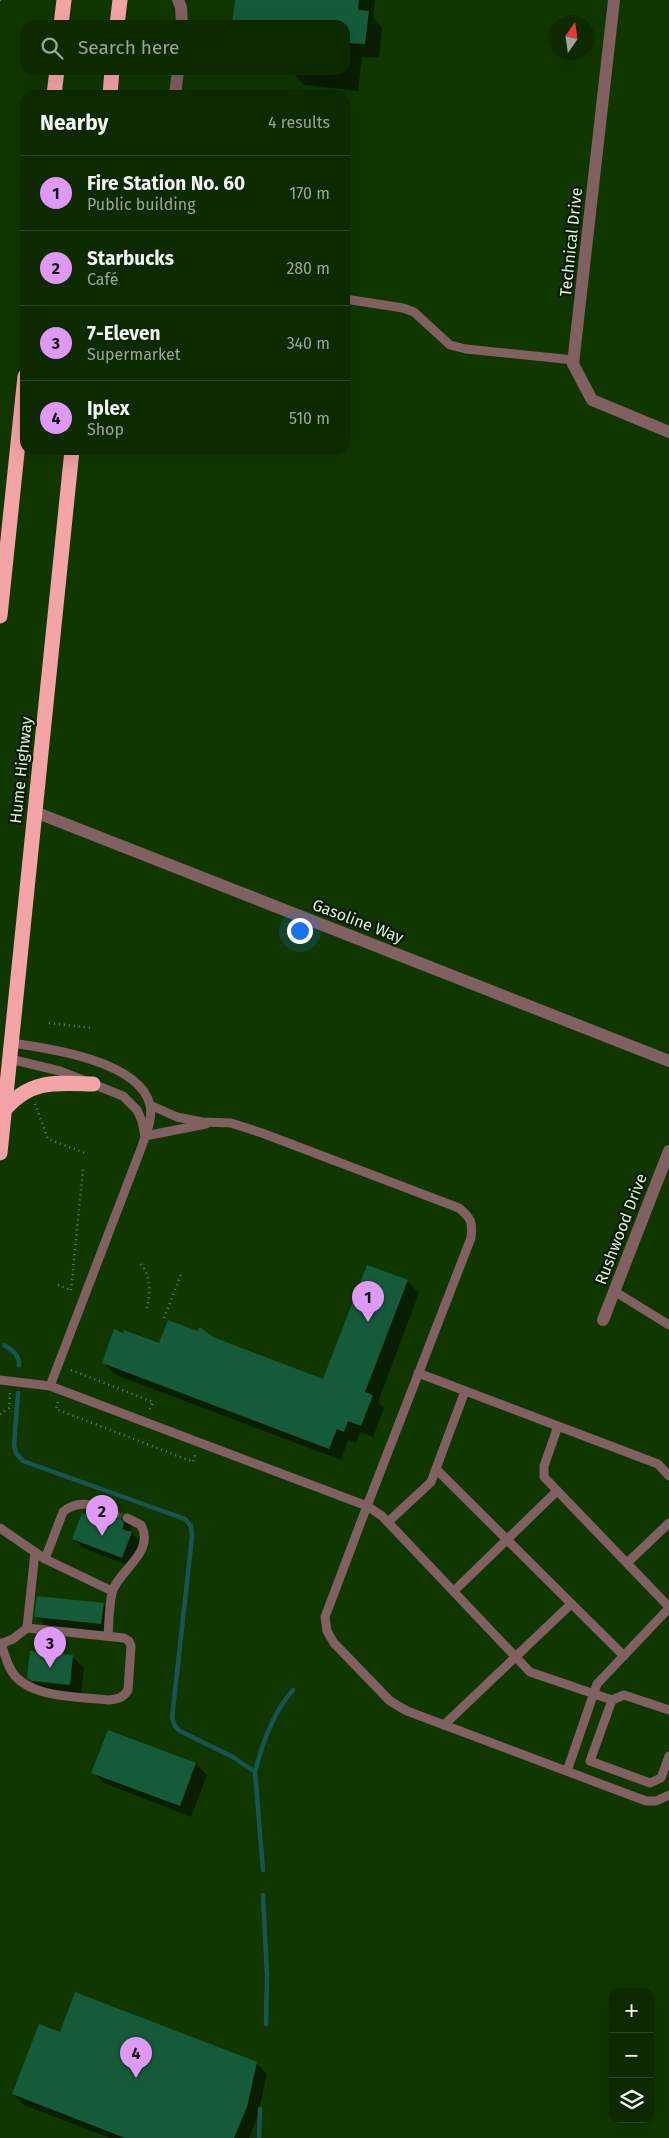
<!DOCTYPE html>
<meta charset="utf-8">
<style>
:root{--surface:#0d2900;--page:#1b350f;--text:#f1f3f6;--muted:#9aa699;--line:#2d4522;--accent:#dd99f4}
body{margin:0;font-family:"Fira Sans",sans-serif;background:var(--page);color:var(--text)}
.controls{position:absolute;right:15px;bottom:15px;display:grid;overflow:hidden;border-radius:10px;box-shadow:0 5px 20px #0002}
.controls button{width:45px;height:45px;display:grid;place-items:center;padding:0;border:0;border-bottom:1px solid var(--line);background:var(--surface);color:var(--text);font:25px sans-serif}
.compass{position:absolute;left:549px;top:15px;width:45px;height:45px;border-radius:50%;background:var(--surface);box-shadow:0 5px 20px #0002;rotate:13deg}
.you{position:absolute;left:299px;top:930px;width:18px;height:18px;margin:-12px;border:4px solid #fff;border-radius:50%;background:#1a73e8;box-shadow:0 0 0 8px #1a73e833}
.badge{display:grid;place-items:center;width:32px;height:32px;border-radius:50%;background:var(--accent);color:#111;font-size:16px;font-weight:700}
.pin{position:absolute;translate:-50% -41px;filter:drop-shadow(0 1px 2px #0008)}
.pin::after{content:'';position:absolute;top:26px;width:18px;height:15px;background:inherit;clip-path:polygon(0 0,100% 0,50% 100%)}
.list{margin:0;padding:0;list-style:none}
h2{display:flex;justify-content:space-between;align-items:center;height:65px;margin:0;padding:0 20px;font-size:21px}
h2 small{font-size:16px;font-weight:400;color:var(--muted)}
.list li{display:grid;grid-template-columns:32px 1fr auto;gap:15px;align-items:center;box-sizing:border-box;height:75px;padding:0 20px;border-top:1px solid var(--line)}
.list b{display:block;font-size:19px;white-space:nowrap}
.list p{margin:0;font-size:16px;white-space:nowrap;color:var(--muted)}
.list em{font-size:16px;font-style:normal;color:var(--muted)}
.icon{flex:none;width:28px;height:28px;fill:none;stroke:currentColor;stroke-width:2;stroke-linecap:round;stroke-linejoin:round}
.map{position:relative;flex:none;width:669px;height:2138px;overflow:hidden}
.search{position:absolute;background:var(--surface);box-shadow:0 5px 20px #0002;left:20px;top:20px;width:330px;height:55px;display:flex;align-items:center;gap:12px;box-sizing:border-box;padding:0 18px;border-radius:15px;color:var(--muted);font-size:19px}
.panel{position:absolute;background:var(--surface);box-shadow:0 5px 20px #0002;left:20px;top:90px;width:330px;height:365px;border-radius:15px}
.map>svg:first-child{display:block}
.shadow{fill:#0007}
.lines{fill:none;stroke-linecap:round;stroke-linejoin:round}
.stream{stroke:#195455;stroke-width:4.5}
.building{fill:#155b39}
.path{stroke:#658557;stroke-width:2.5;stroke-dasharray:1 4;stroke-linecap:butt}
.lane{stroke:#806060;stroke-width:9}
.street{stroke:#806060;stroke-width:12}
.highway{stroke:#f3a4a7;stroke-width:15}
.labels{text-anchor:middle;dominant-baseline:central;stroke-width:4.5;stroke-linejoin:round;paint-order:stroke}
.street-label{font-size:16px;fill:#dcf3d4;stroke:#0a1a04}
</style>
<div class="map">
<svg width="669" height="2138" viewBox="0 0 669 2138">
<rect width="100%" height="100%" fill="#113700"/>
<g class="shadow">
<polygon points="236,0 375,0 373,17 382,27 379,58 362,57 358,91 304,85 290,70 345,70 345,25 234,25"/>
<polygon points="407,1281 419,1293 378,1402 384,1408 373,1437 360,1432 356,1443 348,1440 341,1460 116,1375 104,1363 160,1345 212,1338 324,1381"/>
<polygon points="122,1515 132,1525 130,1530 141,1544 132,1567 83,1548 73,1538 112,1526 119,1520"/>
<polygon points="103,1604 114,1615 112,1634 47,1627 36,1616"/>
<polygon points="31,1652 73,1657 84,1668 81,1695 39,1688 28,1677"/>
<polygon points="109,1731 196,1764 207,1775 191,1817 104,1783 93,1772"/>
<polygon points="60,2033 256,2063 267,2074 257,2118 249,2138 110,2138 24,2105 13,2094"/>
</g>
<g class="lines">
<g class="stream">
<path d="M4,1345C12,1350 19,1354 19,1365"/>
<polyline points="18,1393 14,1445 16,1453 23,1461 185,1519 191,1526 192,1537 172,1718 175,1726 180,1731 233,1757 255,1772 263,1870"/>
<path d="M255,1772C262,1744 274,1711 293,1690"/>
<polyline points="263,1895 267,1974 266,2024"/>
<polyline points="259,2138 260,2109"/>
</g>
</g>
<g class="building">
<polygon points="235,0 359,0 358,10 369,11 365,44 345,43 345,25 232,25"/>
<polygon points="367,1265 408,1280 365,1392 373,1395 361,1426 348,1421 344,1432 337,1429 329,1449 102,1363 114,1329 123,1333 124,1330 159,1343 168,1320 197,1331 200,1327 213,1337 323,1379"/>
<polygon points="82,1513 111,1524 113,1520 118,1519 121,1513 123,1513 121,1519 124,1524 122,1529 132,1532 122,1558 72,1539"/>
<polygon points="37,1596 104,1603 101,1624 34,1617"/>
<polygon points="30,1651 73,1655 70,1685 32,1681 27,1678"/>
<polygon points="108,1730 196,1763 180,1806 91,1773"/>
<polygon points="75,1992 257,2062 247,2107 234,2138 125,2138 12,2094 39,2024 60,2032"/>
</g>
<g class="lines">
<g class="path">
<polyline points="0,0 2,0"/>
<polyline points="49,1023 92,1028"/>
<polyline points="35,1104 48,1139 85,1153 85,1155"/>
<path d="M141,1264C151,1277 151,1296 146,1311"/>
<polyline points="58,1285 71,1290"/>
<polyline points="71,1290 83,1169"/>
<polyline points="164,1318 182,1272"/>
<polyline points="71,1370 153,1402 149,1411"/>
<polyline points="58,1402 56,1409 193,1462 196,1452"/>
<polyline points="0,1414 9,1408 10,1393"/>
</g>
<g class="lane">
<polyline points="345,299 403,308 414,312 450,345 466,349 574,360"/>
<path d="M11,1043C48,1048 140,1061 150,1105C153,1119 146,1133 142,1146L50,1386L367,1506L471,1238C473,1222 471,1218 459,1208L262,1133L231,1123L202,1122L177,1117L150,1105"/>
<polyline points="10,1059 60,1071 123,1096 137,1110 142,1121 145,1136"/>
<polyline points="145,1136 206,1124"/>
<polyline points="614,1291 669,1325"/>
<polyline points="418,1373 658,1464 669,1476"/>
<polyline points="0,1380 50,1386"/>
<polyline points="558,1426 544,1466 544,1477 669,1607"/>
<polyline points="436,1469 624,1656"/>
<polyline points="388,1522 431,1482 465,1391"/>
<polyline points="0,1528 45,1559 112,1591"/>
<path d="M45,1559L63,1512C80,1497 97,1507 115,1514"/>
<polyline points="627,1563 669,1523"/>
<polyline points="454,1591 557,1491"/>
<polyline points="27,1628 35,1552"/>
<path d="M108,1636C109,1622 109,1607 112,1593C117,1571 156,1553 141,1525L127,1518"/>
<path d="M0,1644L13,1639L27,1628L124,1638L129,1641L131,1646L128,1690C123,1698 118,1699 109,1700C82,1697 37,1698 17,1678C8,1669 5,1655 1,1643"/>
<polyline points="612,1700 530,1672 382,1516 367,1506 325,1617 327,1631 334,1643 390,1701 407,1711 646,1801 656,1801 669,1795"/>
<polyline points="669,1710 624,1695 612,1700 590,1761 650,1783 661,1778 669,1756"/>
<polyline points="444,1725 571,1604"/>
<polyline points="567,1771 597,1684 669,1608"/>
</g>
<g class="street">
<polyline points="178,0 181,7 182,25"/>
<polyline points="614,0 573,364 592,400 669,432"/>
<polyline points="175,95 178,70"/>
<polyline points="35,812 669,1061"/>
<polyline points="603,1320 669,1151"/>
</g>
<g class="highway">
<polyline points="61,25 64,0"/>
<polyline points="117,25 120,0"/>
<polyline points="54,95 57,70"/>
<polyline points="110,95 112,70"/>
<polyline points="0,616 25,376"/>
<path d="M5,1109C31,1079 56,1083 93,1084"/>
<polyline points="0,1153 72,450"/>
</g>
</g>
<g class="labels">
<g class="street-label">
<text transform="translate(571 242) rotate(-84)">Technical Drive</text>
<text transform="translate(21 770) rotate(-84)">Hume Highway</text>
<text transform="translate(358 921) rotate(21)">Gasoline Way</text>
<text transform="translate(621 1229) rotate(-69)">Rushwood Drive</text>
</g>
</g>
</svg>
<div class="controls">
<button>+</button>
<button>−</button>
<button><svg class="icon" aria-label="layers" viewBox="0 0 24 24"><path d="M12 4l9 5-9 5-9-5zM3 14l9 5 9-5"/></svg></button>
</div>
<svg class="compass" viewBox="-18 -18 36 36"><path d="M0-13l5 13h-10z" fill="#e53935"/><path d="M0 13l5-13h-10z" fill="#9aa699"/></svg>
<div class="you"></div>
<div class="pin badge" style="left:368px;top:1322px">1</div>
<div class="pin badge" style="left:102px;top:1536px">2</div>
<div class="pin badge" style="left:50px;top:1668px">3</div>
<div class="pin badge" style="left:136px;top:2078px">4</div>
<div class="search"><svg class="icon" aria-label="search" viewBox="0 0 24 24"><circle cx="10" cy="10" r="6"/><path d="M15 15l6 6"/></svg>Search here</div>
<section class="panel">
<h2>Nearby<small>4 results</small></h2>
<ul class="list">
<li><span class="badge">1</span><div><b>Fire Station No. 60</b><p>Public building</p></div><em>170 m</em></li>
<li><span class="badge">2</span><div><b>Starbucks</b><p>Café</p></div><em>280 m</em></li>
<li><span class="badge">3</span><div><b>7-Eleven</b><p>Supermarket</p></div><em>340 m</em></li>
<li><span class="badge">4</span><div><b>Iplex</b><p>Shop</p></div><em>510 m</em></li>
</ul>
</section>
</div>
